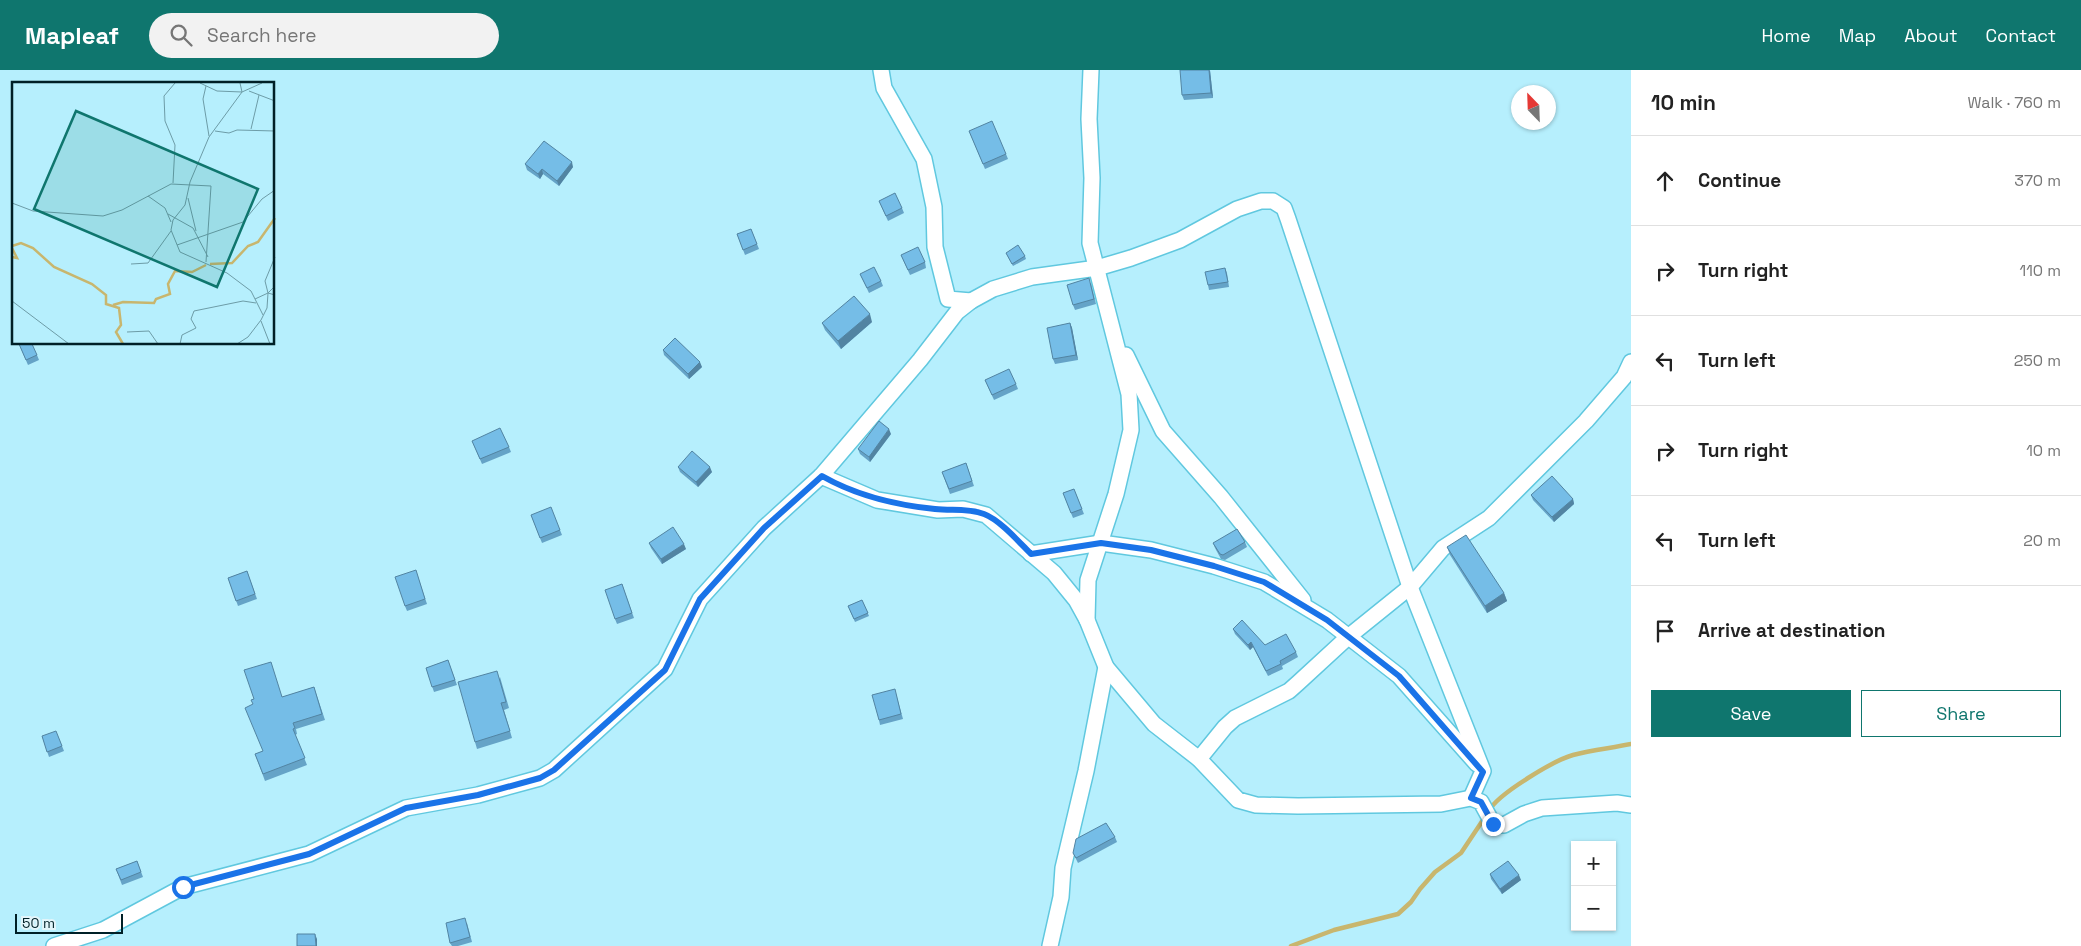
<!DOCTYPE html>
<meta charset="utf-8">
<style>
:root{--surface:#fff;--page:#f2f2f2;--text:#222;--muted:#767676;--line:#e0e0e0;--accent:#0f766e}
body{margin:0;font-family:"Space Grotesk",sans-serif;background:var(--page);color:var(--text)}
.controls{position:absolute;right:15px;bottom:15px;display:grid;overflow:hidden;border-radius:0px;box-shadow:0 1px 4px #0004}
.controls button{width:45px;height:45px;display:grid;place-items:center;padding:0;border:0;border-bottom:1px solid var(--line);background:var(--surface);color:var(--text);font:25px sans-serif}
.compass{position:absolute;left:1511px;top:15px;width:45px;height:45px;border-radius:50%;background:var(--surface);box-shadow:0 1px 4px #0004;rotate:337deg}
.scale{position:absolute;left:15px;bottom:12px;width:108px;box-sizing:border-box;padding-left:5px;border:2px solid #002027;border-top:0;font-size:14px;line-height:18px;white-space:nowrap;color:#002027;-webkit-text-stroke:4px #e3f5fa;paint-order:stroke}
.stop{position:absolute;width:15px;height:15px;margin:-11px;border:4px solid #1a73e8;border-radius:50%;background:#fff}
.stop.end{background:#1a73e8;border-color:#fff;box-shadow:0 1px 5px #0008}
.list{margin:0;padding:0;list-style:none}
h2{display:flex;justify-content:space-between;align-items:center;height:65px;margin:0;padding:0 20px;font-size:21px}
h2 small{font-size:16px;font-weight:400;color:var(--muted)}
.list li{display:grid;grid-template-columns:32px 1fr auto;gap:15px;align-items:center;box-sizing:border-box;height:90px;padding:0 20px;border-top:1px solid var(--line)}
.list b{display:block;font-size:19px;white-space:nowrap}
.list em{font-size:16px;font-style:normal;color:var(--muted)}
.actions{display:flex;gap:10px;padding:15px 20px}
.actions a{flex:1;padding:11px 0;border:1px solid var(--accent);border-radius:0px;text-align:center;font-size:18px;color:var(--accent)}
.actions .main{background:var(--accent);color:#fff}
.icon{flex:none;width:28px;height:28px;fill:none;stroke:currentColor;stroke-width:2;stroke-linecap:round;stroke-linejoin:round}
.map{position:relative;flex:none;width:1631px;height:876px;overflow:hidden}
header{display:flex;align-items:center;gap:30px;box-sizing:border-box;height:70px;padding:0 25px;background:var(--accent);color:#fff}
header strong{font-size:24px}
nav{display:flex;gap:28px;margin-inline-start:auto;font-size:18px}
.search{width:350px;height:45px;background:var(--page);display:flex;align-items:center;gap:12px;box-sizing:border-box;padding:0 18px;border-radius:28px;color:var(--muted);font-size:19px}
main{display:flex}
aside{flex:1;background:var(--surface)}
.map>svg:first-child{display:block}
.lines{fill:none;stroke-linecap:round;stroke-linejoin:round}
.stream{stroke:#c8b66e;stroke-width:4.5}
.street-casing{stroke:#60c8df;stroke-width:18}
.street{stroke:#fff;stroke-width:15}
.wall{fill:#65a3c7}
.shaded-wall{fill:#5284a2}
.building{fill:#75bde7;stroke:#5284a2}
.route{stroke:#1a73e8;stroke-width:6}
.inset-river{fill:none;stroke:#c8b66e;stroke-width:2.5}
.inset-road{fill:none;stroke:#6d9ca7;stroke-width:1}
.view{fill:#0f766e;fill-opacity:0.15;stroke:#0f766e;stroke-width:2.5}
.inset-edge{fill:none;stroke:#002027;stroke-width:2.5}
</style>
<header>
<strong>Mapleaf</strong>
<div class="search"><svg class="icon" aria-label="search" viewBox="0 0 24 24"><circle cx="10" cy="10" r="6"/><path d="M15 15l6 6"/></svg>Search here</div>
<nav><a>Home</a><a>Map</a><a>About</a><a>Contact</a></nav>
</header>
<main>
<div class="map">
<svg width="1631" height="876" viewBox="0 0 1631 876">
<rect width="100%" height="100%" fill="#b6effd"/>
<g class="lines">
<g class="stream">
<path d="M1489,741C1497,724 1555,690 1573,685C1592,680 1612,678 1631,674"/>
<polyline points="1291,876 1334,860 1398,844 1411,832 1420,819 1435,802 1461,783 1485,747"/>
</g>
<defs>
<g id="street">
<polyline points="881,0 884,18 924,89 934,137 935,177 948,229 971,231"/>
<polyline points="1091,0 1089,49 1092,108 1090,173 1129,324 1131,360 1116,424 1088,510 1087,550 1106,597 1154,654 1199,689 1238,730 1256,735 1298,736 1441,734 1471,728 1481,732 1493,754 1504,755 1524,744 1542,738 1617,733 1631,735"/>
<polyline points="1126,285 1163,361 1221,427 1303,530"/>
<polyline points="821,406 877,430 938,440 963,439 986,445 1054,503 1076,530 1087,550"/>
<polyline points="1031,484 1101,473 1151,480 1214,496 1264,512 1327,550 1399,606 1477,694"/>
<polyline points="1199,689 1225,657 1235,648 1289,621 1298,613 1348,567 1410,517 1443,478 1489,448 1586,351 1624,307 1631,292"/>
<polyline points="54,876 103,860 183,817 309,784 406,738 478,725 540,708 554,700 665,599 700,529 764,458 821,406 920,290 957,242 971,231 993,219 1032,207 1097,198 1131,188 1180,170 1237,139 1261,131 1273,131 1284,138 1288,149 1410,517 1483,701 1471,728"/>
<polyline points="1050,876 1061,827 1063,798 1086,701 1106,597"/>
</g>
</defs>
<use href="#street" class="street-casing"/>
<use href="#street" class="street"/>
</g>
<g class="wall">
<polygon points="1210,0 1213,28 1184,30 1182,25"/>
<polygon points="969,61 1006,84 1008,89 985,99"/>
<polygon points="525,94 573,97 559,116 543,104 540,109 527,100"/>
<polygon points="879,131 902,138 904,143 888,151"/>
<polygon points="751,159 759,179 745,185 737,164"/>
<polygon points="1006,183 1025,186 1026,189 1013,196"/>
<polygon points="901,185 925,192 926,198 910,205"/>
<polygon points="1225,198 1227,203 1229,217 1209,220 1208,215"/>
<polygon points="860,204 881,211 883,216 869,223"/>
<polygon points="1091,213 1096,234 1075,240 1073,235"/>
<polygon points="872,252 841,279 825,260 822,253"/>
<polygon points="1070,253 1072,258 1078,290 1055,294 1053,289"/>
<polygon points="19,274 37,285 39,290 28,295"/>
<polygon points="663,280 702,297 689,309 664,285"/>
<polygon points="985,310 1016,314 1018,319 994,330"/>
<polygon points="891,364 870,392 860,384 858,379"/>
<polygon points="472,371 509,377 511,382 482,394"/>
<polygon points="966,393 974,416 950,424 942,402"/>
<polygon points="678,397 712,402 698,417 680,402"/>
<polygon points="1074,419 1084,444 1073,448 1063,423"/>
<polygon points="1531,425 1573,429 1574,434 1554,452 1533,430"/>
<polygon points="531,445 560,460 562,465 542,473"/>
<polygon points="1245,472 1247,477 1225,490 1221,489 1215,478 1213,473"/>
<polygon points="649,473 686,479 662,494 651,478"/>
<polygon points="1447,477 1504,523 1507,531 1487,543 1450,485"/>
<polygon points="247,501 257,529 238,536 228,508"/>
<polygon points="416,501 427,534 407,541 405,536"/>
<polygon points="622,514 634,548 617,554 615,549"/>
<polygon points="862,530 869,546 855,552 848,536"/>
<polygon points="1233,559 1265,575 1296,582 1298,587 1282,596 1283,599 1268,606 1253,577 1250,580 1235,564"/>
<polygon points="448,590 457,615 434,622 426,598"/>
<polygon points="500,607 509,638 504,640 512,668 477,679 475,672"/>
<polygon points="314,617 325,650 296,659 297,664 295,665 307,695 265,711 255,684 263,681 283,627"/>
<polygon points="896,624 903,649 880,655 879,650"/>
<polygon points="42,666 62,676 64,681 49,687"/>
<polygon points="1115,767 1117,772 1078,793 1073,783"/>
<polygon points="137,791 143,807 122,815 116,799"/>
<polygon points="1490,804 1521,810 1502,824 1491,809"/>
<polygon points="467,853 472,872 458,876 452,876 450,873"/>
</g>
<g class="shaded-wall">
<polygon points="1209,0 1210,1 1213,28 1211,23"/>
<polygon points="572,92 573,97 559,116 557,111"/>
<polygon points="542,99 543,104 540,109 538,104"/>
<polygon points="870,244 872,252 841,279 838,271"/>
<polygon points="1070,253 1072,258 1078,290 1076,285"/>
<polygon points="700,292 702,297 689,309 688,304"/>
<polygon points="889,359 891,364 870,392 869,387"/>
<polygon points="710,397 712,402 698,417 696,412"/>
<polygon points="1573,429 1574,434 1554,452 1552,447"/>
<polygon points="684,474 686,479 662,494 661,489"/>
<polygon points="1504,523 1507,531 1487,543 1485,536"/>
<polygon points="1251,572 1253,577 1250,580 1248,575"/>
<polygon points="1519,805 1521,810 1502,824 1500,819"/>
<polygon points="315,864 317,869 317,876 316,876"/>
</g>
<g class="building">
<polygon points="1180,0 1209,0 1211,23 1182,25"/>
<polygon points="992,51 1006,84 983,94 969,61"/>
<polygon points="544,71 572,92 557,111 542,99 538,104 525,94"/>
<polygon points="895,123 902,138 886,146 879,131"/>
<polygon points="751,159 757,174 743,180 737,164"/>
<polygon points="1018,175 1025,186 1012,194 1006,183"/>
<polygon points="918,177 925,192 908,200 901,185"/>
<polygon points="874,197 881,211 867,218 860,204"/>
<polygon points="1225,198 1228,212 1208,215 1205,202"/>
<polygon points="1089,208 1094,229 1073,235 1067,215"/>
<polygon points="854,226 870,244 838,271 822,253"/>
<polygon points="1070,253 1076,285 1053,289 1047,258"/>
<polygon points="675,268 700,292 688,304 663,280"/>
<polygon points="19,274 32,274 37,285 26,290"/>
<polygon points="1009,299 1016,314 992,325 985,310"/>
<polygon points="879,351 889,359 869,387 858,379"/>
<polygon points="500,358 509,377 480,389 472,371"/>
<polygon points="692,381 710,397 696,412 678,397"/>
<polygon points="966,393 972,411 949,419 942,402"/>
<polygon points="1552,406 1573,429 1552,447 1531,425"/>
<polygon points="1074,419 1082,439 1071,443 1063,423"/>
<polygon points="551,437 560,460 540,468 531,445"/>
<polygon points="673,457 684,474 661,489 649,473"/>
<polygon points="1237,459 1245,472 1223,485 1220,484 1213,473"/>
<polygon points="1466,465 1504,523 1485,536 1447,477"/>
<polygon points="416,500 425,529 405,536 395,507"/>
<polygon points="247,501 255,524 236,531 228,508"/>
<polygon points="622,514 632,543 615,549 605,520"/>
<polygon points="862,530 868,543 854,549 848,536"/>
<polygon points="1242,550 1265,575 1286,564 1296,582 1280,591 1281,594 1266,601 1251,572 1248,575 1233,559"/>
<polygon points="448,590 455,610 432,617 426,598"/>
<polygon points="271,592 282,627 314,617 322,644 293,653 295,658 293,659 305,688 263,704 255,684 263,681 245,638 253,634 251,630 254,629 244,600"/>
<polygon points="497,601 506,632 501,633 510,661 475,672 458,612"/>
<polygon points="895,619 901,644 879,650 872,625"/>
<polygon points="56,661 62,676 47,682 42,666"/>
<polygon points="1106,753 1115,767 1076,788 1073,783 1076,769"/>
<polygon points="137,791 141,802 121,810 116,799"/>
<polygon points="1508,791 1519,805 1500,819 1490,804"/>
<polygon points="465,848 470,867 450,873 446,853"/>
<polygon points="297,864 315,864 316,876 297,876"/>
</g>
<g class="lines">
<path class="route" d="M183,817L309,784L406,738L478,725L540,708L554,700L665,600L700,529L764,458L822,406C857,426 895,435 935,439C952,441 967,438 984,444C1000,450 1019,472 1031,484L1101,473L1151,480L1214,496L1264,512L1327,550L1399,606L1483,702L1471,728L1481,732L1493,754"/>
</g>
<g transform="translate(12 12)">
<rect width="262" height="262" fill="#b6effd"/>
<path class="inset-river" d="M0,164L9,161L21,166L42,185L80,202L94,213V222L107,226L109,243L104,250L111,262M0,166L5,176L0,175M198,182L220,181L236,164L246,160L263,136M101,223L111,220L142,221L144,217L158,212L156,202L163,189L180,190L194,183"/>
<path class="inset-road" d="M188,1L205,9L230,10L250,1M228,1L230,10L197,55L178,100L173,123L161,138L159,148L168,170L215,191L239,209L251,233M194,4L191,17L197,54M237,9L263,19M239,47L247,13M203,49L217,51L225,48L263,49M161,101L163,63L153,39L152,14L163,1M136,114L153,126L159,140M176,116L184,149M0,121L21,129L91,134L110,128L159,102L199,104L194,180M156,132L181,146L196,175M165,163L231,140L250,117L263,108M119,182L136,181L159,149M256,211L253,199L263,175M243,217L256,211L263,213M0,219L57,262M249,239L258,262M115,250L137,249L146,262M168,262L170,253L184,246L179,237L182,229L231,219L244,221M225,262L236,255L249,238L255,226L256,211L263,204"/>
<path class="view" d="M64,29L246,107L205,205L22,127Z"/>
<rect width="262" height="262" class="inset-edge"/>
</g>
</svg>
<div class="controls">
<button>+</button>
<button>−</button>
</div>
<svg class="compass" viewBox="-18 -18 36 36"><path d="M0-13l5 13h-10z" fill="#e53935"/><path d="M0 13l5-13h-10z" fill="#767676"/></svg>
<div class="scale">50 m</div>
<div class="stop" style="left:183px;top:817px"></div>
<div class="stop end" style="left:1493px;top:754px"></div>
</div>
<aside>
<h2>10 min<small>Walk · 760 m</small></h2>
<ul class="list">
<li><svg class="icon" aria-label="ahead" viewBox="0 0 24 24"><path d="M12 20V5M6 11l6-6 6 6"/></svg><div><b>Continue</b></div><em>370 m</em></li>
<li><svg class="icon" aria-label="right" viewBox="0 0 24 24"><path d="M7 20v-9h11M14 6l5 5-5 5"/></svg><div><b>Turn right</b></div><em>110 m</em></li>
<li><svg class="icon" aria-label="left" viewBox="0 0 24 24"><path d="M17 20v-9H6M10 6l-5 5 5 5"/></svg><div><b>Turn left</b></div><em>250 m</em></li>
<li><svg class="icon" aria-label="right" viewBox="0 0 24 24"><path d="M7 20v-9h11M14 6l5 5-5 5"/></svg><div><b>Turn right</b></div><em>10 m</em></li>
<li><svg class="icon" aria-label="left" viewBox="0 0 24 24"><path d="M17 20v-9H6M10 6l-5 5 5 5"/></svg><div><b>Turn left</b></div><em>20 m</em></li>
<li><svg class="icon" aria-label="arrive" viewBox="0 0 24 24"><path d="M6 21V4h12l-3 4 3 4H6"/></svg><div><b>Arrive at destination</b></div></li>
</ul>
<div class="actions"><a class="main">Save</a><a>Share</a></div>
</aside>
</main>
